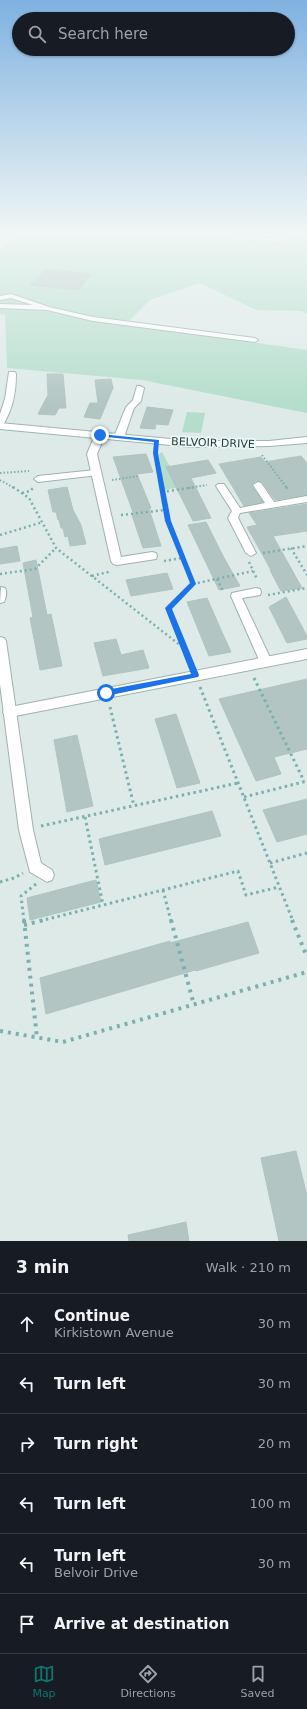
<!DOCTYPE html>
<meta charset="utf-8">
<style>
:root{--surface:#171b24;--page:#242831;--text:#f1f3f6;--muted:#9ea1a6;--line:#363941;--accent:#0f766e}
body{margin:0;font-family:"DejaVu Sans",sans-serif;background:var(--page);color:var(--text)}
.stop{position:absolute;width:12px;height:12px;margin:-9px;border:3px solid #1a73e8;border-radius:50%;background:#fff}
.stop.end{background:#1a73e8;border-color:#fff;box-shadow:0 1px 4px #0008}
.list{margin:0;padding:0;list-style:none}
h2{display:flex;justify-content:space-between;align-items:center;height:52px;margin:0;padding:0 16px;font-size:17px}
h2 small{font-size:13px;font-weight:400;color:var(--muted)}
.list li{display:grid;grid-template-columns:26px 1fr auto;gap:12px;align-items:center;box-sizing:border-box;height:60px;padding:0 16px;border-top:1px solid var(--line)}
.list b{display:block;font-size:15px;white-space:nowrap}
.list p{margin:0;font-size:13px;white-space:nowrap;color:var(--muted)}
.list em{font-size:13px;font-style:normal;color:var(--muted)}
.icon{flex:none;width:22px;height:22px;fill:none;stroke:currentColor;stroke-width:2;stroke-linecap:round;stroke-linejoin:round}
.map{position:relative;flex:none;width:307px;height:1241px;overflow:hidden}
.search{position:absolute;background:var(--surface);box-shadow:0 1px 3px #0004;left:12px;right:12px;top:12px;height:44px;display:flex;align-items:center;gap:10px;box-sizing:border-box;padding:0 14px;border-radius:22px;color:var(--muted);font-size:15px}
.sheet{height:412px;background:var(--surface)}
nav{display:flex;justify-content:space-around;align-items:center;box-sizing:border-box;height:56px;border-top:1px solid var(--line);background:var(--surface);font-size:11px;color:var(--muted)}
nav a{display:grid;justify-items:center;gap:2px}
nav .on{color:var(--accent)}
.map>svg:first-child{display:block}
.green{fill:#b4ddcb}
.building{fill:#b2c5c2;stroke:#afc4c1}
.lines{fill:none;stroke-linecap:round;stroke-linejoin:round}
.lane-casing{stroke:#a0b1b0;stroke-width:2}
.street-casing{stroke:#a0b1b0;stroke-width:2}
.secondary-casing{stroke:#9cb6b5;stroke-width:2}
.highway-casing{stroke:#bcc4c4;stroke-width:2}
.path-far3{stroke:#7bb0af;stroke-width:2;stroke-dasharray:1.5 2;stroke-linecap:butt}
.path-far2{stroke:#7bb0af;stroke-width:2.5;stroke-dasharray:2 3;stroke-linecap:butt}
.path-far1{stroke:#7bb0af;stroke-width:3;stroke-dasharray:2.5 3.5;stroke-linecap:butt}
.path{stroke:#7bb0af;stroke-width:4;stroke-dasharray:3 5;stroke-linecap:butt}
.lane{fill:#fff;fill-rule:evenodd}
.street{fill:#fff;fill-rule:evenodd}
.secondary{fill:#fff;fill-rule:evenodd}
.highway{fill:#286168;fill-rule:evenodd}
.route{fill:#1a73e8}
.labels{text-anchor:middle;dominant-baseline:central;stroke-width:3.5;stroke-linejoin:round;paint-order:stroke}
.far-street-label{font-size:11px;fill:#1e393a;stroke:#edf7f5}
</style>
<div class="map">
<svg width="307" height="1241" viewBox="0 0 307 1241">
<rect width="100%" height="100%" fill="#ddeae8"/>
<g class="green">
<polygon points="22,233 164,233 282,242 288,233 307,233 307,314 301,311 256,310 200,283 150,300 129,321 95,316 92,320 307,350 307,413 142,380 7,368 5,315 0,314 0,249"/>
<polygon points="187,412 205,413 201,433 182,432"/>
<polygon points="162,452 181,487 164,490 159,454"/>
</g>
<g class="building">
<polygon points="47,269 91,274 78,290 30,285"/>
<polygon points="47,374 63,374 66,408 59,408 55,415 38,414 48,395"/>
<polygon points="111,379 113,388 100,419 84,417 90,403 98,403 95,380"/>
<polygon points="147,407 173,410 168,425 156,424 155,429 140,428"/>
<polygon points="146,454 153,472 137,474 151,508 149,509 161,546 143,548 132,515 134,515 113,457"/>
<polygon points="301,456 307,463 307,495 275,500 262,482 257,481 252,484 252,486 263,502 244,506 219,464 261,457 265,462"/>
<polygon points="208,460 216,473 191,478 211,518 193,521 166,467"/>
<polygon points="67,487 73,510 81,525 86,544 70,546 68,536 65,537 63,528 61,528 59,520 58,520 56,512 53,512 48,490"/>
<polygon points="307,504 307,531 273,536 302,588 281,591 270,570 271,570 247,527 257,525 249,513"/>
<polygon points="206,522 223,556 240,586 219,590 188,525"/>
<polygon points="17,546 20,561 0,564 0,549"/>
<polygon points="36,560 47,615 51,614 62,666 40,670 30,618 33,617 23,563"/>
<polygon points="167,573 173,589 131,596 126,580"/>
<polygon points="286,597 307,636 307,639 287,643 269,607"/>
<polygon points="207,598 221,630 231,652 209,656 187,602"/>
<polygon points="116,639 121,655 143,650 149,668 103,676 94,643"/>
<polygon points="307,679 307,749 274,757 281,774 256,781 219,699"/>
<polygon points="176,714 200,783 177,788 155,719"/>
<polygon points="77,735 93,806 67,812 54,740"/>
<polygon points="307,799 307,834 277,842 263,810"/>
<polygon points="212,811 221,836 105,865 99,839"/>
<polygon points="96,880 101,902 30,920 27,898"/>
<polygon points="248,922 259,953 196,971 195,970 46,1014 40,978 170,941 170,943"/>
<polygon points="296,1151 307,1196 307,1241 279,1241 261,1158"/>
<polygon points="186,1222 189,1241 129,1241 128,1235"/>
</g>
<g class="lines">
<defs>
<g id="lane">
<polygon points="205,233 268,233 274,235 271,237"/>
<polygon points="11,294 49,307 93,317 255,338 258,340 255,342 93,321 47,310 0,308 0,304 33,305 11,298 0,300 0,296"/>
<polygon points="95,470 98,471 99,473 98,475 38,482 34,479 38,476"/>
<polygon points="258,482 261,483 274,502 307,496 307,502 240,513 238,518 256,553 251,556 246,553 228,518 232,511 216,486 218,484 224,484 240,508 265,503 253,485"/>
<path d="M1,587L5,588C7,592 6,598 4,602L0,603Z"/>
<polygon points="256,588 260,589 261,592 260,595 242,598 272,662 270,665 266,666 262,665 260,662 231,596 232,593"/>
<polygon points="0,637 4,638 6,641 33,830 41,863 52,870 54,875 52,880 47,882 30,872 19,830 0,684"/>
</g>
<g id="street">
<path d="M9,372H15L16,374C16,392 13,409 3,425L0,426V414L5,399Z"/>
<polygon points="137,386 140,386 144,388 141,401 134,408 124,437 122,439 116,439 114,437 126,407 133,400"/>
<polygon points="100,432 105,435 97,454 121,557 152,552 156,553 157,556 156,559 117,565 113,564 111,561 87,454 95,435"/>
<polygon points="307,649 307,659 10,717 5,716 3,712 5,708 10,707"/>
</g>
<polygon id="secondary" points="0,423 192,441 269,441 307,437 307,443 269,446 192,447 0,429"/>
<polygon id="highway" points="0,233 4,233 0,236"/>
</defs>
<use href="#lane" class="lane-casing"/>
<use href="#street" class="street-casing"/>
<use href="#secondary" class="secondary-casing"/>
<use href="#highway" class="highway-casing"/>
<g class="path-far3">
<polyline points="155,451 162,488"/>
<polyline points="262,455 287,488"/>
<polyline points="0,473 29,471"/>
<polyline points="0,480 14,488"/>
<polyline points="112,480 139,476"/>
<polyline points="189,488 207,485"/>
</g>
<g class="path-far2">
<polyline points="13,487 29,498 56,548 185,649 190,662"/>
<polyline points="162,487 168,521 193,584 168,608 185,649"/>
<polyline points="286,487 289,491"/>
<polyline points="162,492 195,487"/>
<polyline points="22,493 30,491 33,488"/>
<polyline points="121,515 165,510"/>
<polyline points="0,535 43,522"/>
<polyline points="291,548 307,575"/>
<polyline points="263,553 307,546"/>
<polyline points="164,561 182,558"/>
<polyline points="249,562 257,579"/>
<polyline points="0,574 35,569 56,548"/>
<polyline points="92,576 108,572 110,570"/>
<polyline points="217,579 223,591"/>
<polyline points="193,584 253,571"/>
<polyline points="268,595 307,588"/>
</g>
<g class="path-far1">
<polyline points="254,678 304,781"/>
<polyline points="200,687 293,921"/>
<polyline points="110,707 134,806"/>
<polyline points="244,797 307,781"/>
<polyline points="85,817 103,905"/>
<polyline points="41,826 238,783"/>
<polyline points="270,863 307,853"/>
<polyline points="0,882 14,878 23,873"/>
<polyline points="163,890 171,921"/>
<polyline points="24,921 21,896 36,884"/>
<polyline points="40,921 238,871 246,895 279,887"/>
</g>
<g class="path">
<polyline points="24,920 37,1038"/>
<polyline points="171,920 194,1005"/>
<polyline points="292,920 307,957"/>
<polyline points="24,925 44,920"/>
<polyline points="0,1031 63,1042 307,972"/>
</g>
<use href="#lane" class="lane"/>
<use href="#street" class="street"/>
<use href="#secondary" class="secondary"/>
<use href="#highway" class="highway"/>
</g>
<linearGradient id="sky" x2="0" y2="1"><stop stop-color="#7fb1e0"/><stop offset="0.57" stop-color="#f0f6f5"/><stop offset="1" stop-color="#f0f6f5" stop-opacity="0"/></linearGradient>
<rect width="307" height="407" fill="url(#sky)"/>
<polygon class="route" points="100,434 159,440 158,453 171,521 196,584 172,609 199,675 198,677 106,696 103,693 106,690 191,674 165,608 190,583 165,521 153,453 154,442 98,436"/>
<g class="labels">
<g class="far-street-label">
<text transform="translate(213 443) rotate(2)">BELVOIR DRIVE</text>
</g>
</g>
</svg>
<div class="stop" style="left:106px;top:693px"></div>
<div class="stop end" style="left:100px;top:435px"></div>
<div class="search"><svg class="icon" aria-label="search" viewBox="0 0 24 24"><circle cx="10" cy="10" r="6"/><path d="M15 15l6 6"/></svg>Search here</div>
</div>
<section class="sheet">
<h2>3 min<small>Walk · 210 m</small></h2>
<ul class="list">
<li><svg class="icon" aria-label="ahead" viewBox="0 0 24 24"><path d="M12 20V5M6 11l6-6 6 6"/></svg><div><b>Continue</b><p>Kirkistown Avenue</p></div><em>30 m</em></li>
<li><svg class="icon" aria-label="left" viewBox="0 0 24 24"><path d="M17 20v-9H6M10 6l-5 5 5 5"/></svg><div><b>Turn left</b></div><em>30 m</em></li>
<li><svg class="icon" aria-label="right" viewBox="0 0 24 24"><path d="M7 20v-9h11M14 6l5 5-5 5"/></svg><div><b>Turn right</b></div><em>20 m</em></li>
<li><svg class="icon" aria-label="left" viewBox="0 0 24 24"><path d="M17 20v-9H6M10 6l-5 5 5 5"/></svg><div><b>Turn left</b></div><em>100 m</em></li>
<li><svg class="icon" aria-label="left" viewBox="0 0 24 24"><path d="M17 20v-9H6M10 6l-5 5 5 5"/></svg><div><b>Turn left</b><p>Belvoir Drive</p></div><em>30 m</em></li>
<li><svg class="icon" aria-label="arrive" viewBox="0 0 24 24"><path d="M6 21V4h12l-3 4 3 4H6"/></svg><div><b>Arrive at destination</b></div></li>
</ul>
</section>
<nav>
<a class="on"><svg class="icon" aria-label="map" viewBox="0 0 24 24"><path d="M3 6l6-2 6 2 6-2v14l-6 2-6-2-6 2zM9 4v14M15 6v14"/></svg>Map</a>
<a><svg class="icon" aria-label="directions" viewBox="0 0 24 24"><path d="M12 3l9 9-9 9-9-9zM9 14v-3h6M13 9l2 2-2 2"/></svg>Directions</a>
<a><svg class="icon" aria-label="saved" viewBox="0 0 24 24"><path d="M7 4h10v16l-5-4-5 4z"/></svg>Saved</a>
</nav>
